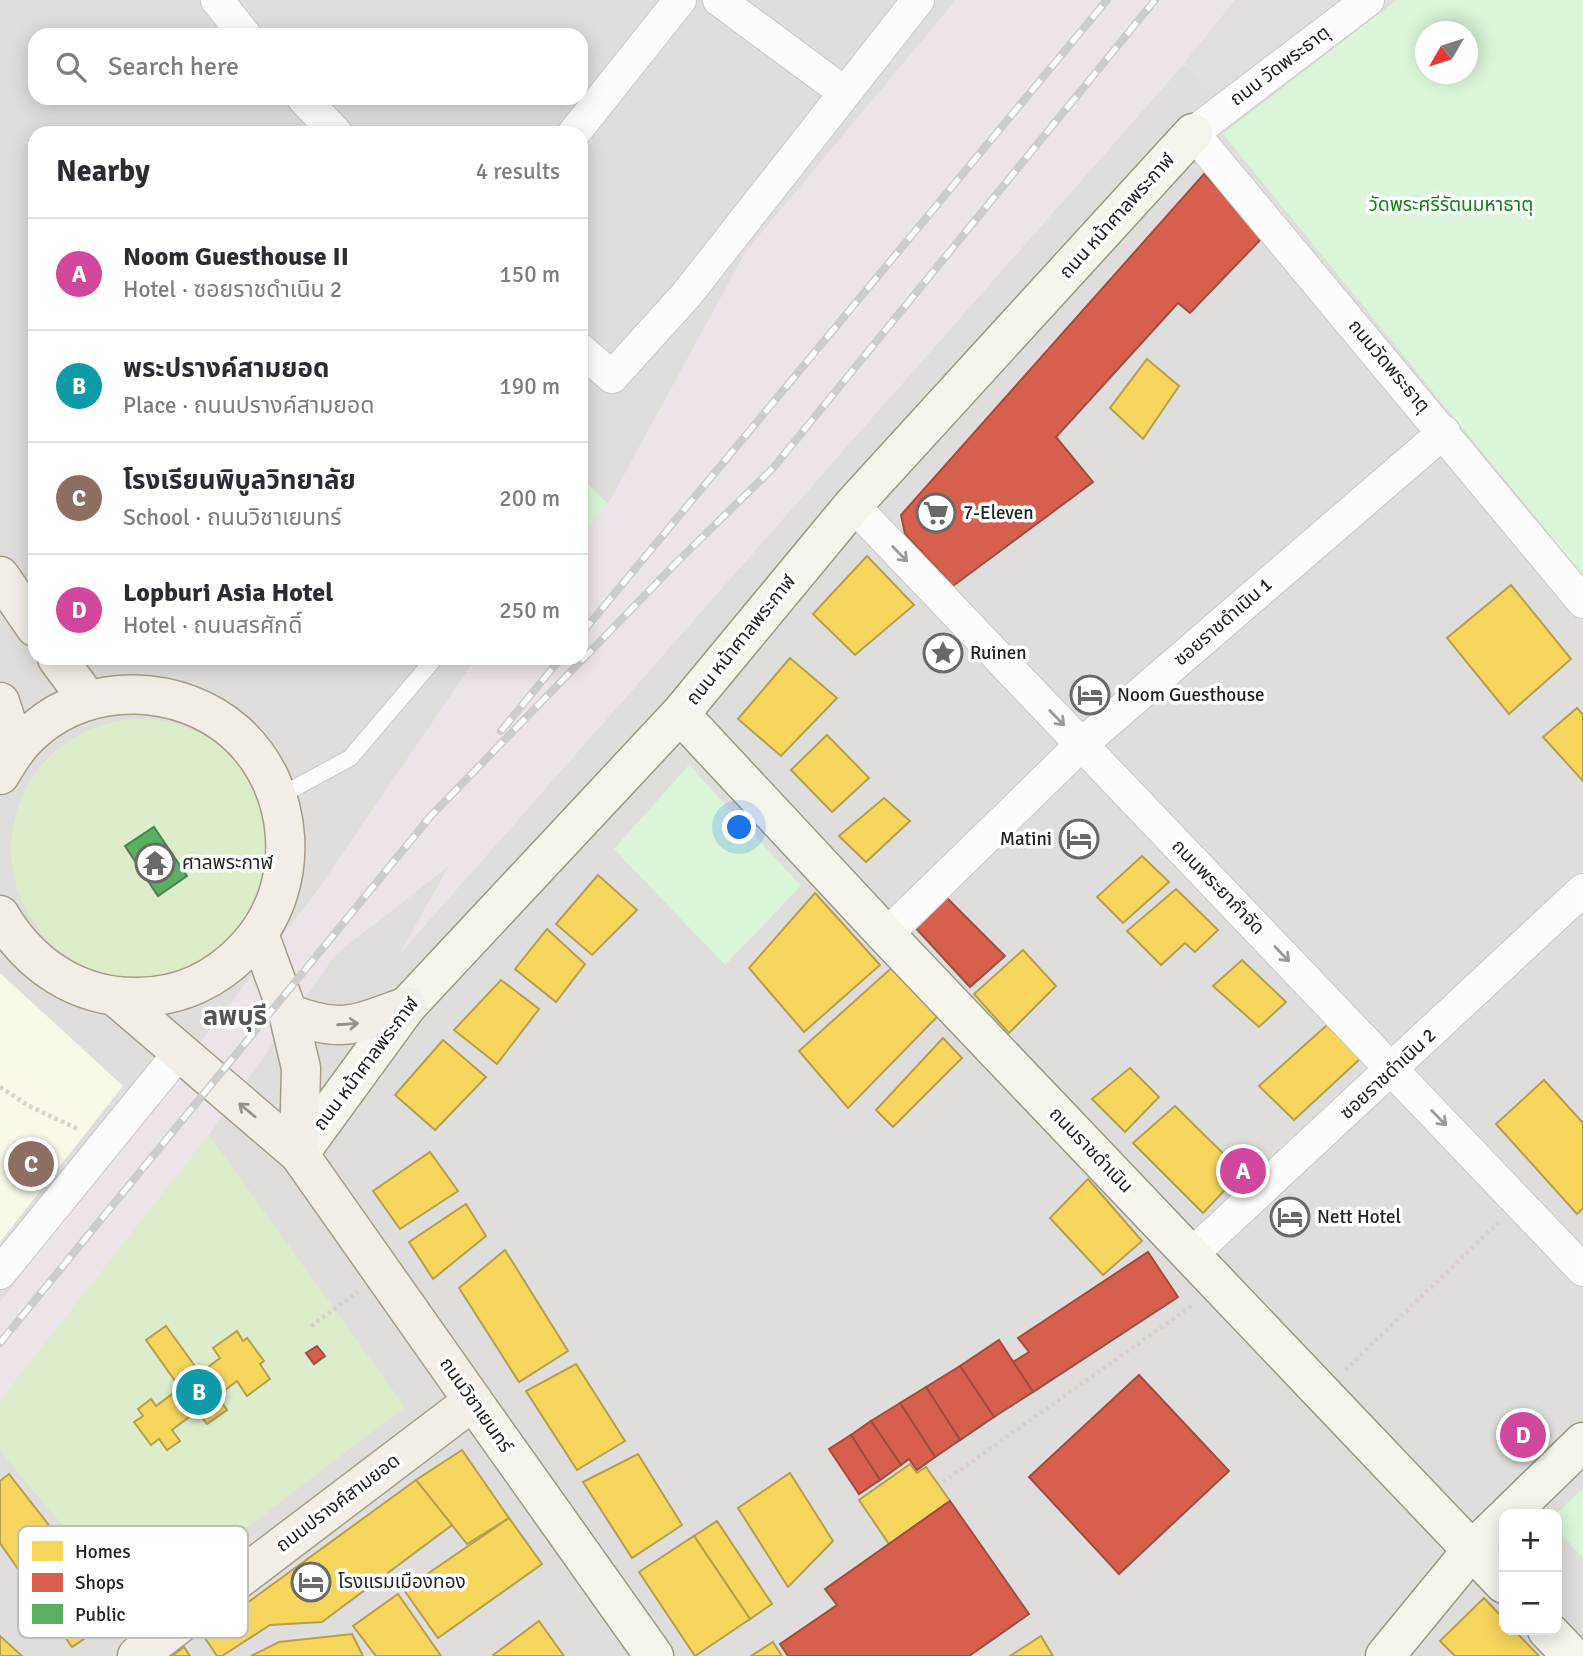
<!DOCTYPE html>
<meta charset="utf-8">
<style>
:root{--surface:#fff;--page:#f7f7f7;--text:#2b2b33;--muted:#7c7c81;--line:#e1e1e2;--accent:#6a6968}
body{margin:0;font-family:Signika,"Noto Sans Thai",sans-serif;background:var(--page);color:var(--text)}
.controls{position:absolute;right:21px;bottom:21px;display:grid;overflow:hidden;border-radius:14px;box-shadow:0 4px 18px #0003}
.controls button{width:63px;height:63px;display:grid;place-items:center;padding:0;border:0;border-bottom:2px solid var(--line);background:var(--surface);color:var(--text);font:35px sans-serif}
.compass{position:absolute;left:1415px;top:21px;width:63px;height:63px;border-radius:50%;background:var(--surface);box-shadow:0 4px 18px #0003;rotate:231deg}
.you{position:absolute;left:740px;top:828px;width:24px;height:24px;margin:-18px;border:5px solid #fff;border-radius:50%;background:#1a73e8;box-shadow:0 0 0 10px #1a73e833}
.badge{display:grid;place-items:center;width:46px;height:46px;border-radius:50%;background:var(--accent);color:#fff;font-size:23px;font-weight:700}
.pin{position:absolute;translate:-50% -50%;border:4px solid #fff;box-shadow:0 2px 7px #0006}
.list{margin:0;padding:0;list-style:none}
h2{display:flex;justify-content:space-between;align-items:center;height:91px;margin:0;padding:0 28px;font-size:30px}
h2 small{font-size:23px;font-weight:400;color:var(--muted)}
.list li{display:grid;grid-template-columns:46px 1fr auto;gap:21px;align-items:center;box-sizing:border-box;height:112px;padding:0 28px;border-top:2px solid var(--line)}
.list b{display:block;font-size:26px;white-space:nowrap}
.list p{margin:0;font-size:23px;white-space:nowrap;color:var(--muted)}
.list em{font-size:23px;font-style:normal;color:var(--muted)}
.icon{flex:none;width:38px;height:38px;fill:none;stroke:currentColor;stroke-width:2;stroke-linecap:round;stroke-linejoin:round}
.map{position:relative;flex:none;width:1583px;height:1656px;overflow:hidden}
.search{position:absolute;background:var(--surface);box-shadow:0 4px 18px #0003;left:28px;top:28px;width:560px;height:77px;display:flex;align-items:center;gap:18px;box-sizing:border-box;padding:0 24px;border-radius:21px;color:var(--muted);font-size:26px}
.panel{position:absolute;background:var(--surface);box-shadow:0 4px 18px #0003;left:28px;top:126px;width:560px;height:539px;border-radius:21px}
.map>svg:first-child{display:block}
.residential{fill:#dfdedc;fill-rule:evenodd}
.industrial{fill:#ede4e9}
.education{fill:#f8f7e8}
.grass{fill:#ddeccb}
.park{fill:#daf5da;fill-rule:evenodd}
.parking{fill:#e0dfde}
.homes{fill:#f6d55c;stroke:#b69f4b;stroke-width:2}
.shops{fill:#d6604d;stroke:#a04d40;stroke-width:2}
.public{fill:#5aae61;stroke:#49844e;stroke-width:2}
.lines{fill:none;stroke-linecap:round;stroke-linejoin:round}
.lane-casing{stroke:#c9c8c7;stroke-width:18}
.street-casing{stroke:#c9c8c7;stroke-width:34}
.secondary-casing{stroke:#999a82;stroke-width:41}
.primary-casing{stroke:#a79c86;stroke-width:41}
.path{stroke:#dccecd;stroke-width:4.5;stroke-dasharray:3.5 3.5;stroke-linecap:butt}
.lane{stroke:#fdfcfc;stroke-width:16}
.street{stroke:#fdfcfc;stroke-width:32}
.secondary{stroke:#f4f4ed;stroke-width:38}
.primary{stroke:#f3ede7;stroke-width:38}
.rail-casing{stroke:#ccc;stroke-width:8}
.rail{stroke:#fff;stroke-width:5;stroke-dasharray:16;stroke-linecap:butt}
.oneway{stroke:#9a9a9a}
.oneway2{stroke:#95928e}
.labels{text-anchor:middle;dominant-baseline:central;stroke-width:7;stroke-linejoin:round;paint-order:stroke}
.street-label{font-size:19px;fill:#222;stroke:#fff}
.park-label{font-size:19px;fill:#0c8416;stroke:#fff}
.poi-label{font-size:19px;fill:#222;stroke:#fff;text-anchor:start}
.district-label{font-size:26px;font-weight:bold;fill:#555;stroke:#fff}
.key{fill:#fff;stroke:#bdbdbd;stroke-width:2}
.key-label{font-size:19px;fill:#222}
</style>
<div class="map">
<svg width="1583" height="1656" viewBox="0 0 1583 1656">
<rect width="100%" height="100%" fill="#f0eeeb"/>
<path class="residential" d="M0,0H1583V1656H0ZM1426,32H1468V74H1426ZM35,35H581V98H35ZM35,133H581V658H35ZM1504,1514H1557V1630H1504Z"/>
<polygon class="industrial" points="956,0 1344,0 1222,95 1184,64 398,956 449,866 336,954 209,1135 0,1401 0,1302 319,888 476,658 581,658 581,535 608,504 746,251"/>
<polygon class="education" points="0,973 123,1086 0,1242"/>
<g class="grass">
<circle cx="141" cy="849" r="130"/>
<polygon points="209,1135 405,1407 136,1612 0,1451 0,1401"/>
</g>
<g class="park">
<path d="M1397,0H1583V575L1223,134ZM1426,32H1468V74H1426Z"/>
<polygon points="581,477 608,504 581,535"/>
<polygon points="689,765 801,886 725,965 614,849"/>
<polygon points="1583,1488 1583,1558 1557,1530 1556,1514"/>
</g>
<polygon class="parking" points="1235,0 1344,0 1222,95 1184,63"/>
<g class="homes">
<polygon points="1147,359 1179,386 1143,439 1110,408"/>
<polygon points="867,556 914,605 855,655 813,614"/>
<polygon points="1511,585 1571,659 1509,714 1447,638"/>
<polygon points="790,658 837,698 781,756 738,719"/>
<polygon points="1577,708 1583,715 1583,781 1543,737"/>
<polygon points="827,735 869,778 832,812 791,770"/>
<polygon points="884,798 910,821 866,862 839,836"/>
<polygon points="1142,856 1169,882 1123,923 1097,897"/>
<polygon points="598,875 637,910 592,955 556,924"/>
<polygon points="1176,889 1218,930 1195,952 1185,943 1161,965 1127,931"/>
<polygon points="815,893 880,965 804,1032 749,968"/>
<polygon points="547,929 585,964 556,1002 515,969"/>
<polygon points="1023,950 1056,986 1009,1033 974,994"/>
<polygon points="1242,960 1286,1002 1259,1027 1213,986"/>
<polygon points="896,964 937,1017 848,1108 799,1051"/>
<polygon points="501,980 539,1009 497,1064 454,1030"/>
<polygon points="1327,1025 1361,1058 1294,1120 1259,1086"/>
<polygon points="943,1038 962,1058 893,1127 876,1110"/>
<polygon points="443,1040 486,1077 435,1130 395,1095"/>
<polygon points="1130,1068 1159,1097 1125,1132 1092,1099"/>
<polygon points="1544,1080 1583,1123 1583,1208 1577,1214 1496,1124"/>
<polygon points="1175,1106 1242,1172 1203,1213 1133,1143"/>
<polygon points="430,1152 458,1191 400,1229 373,1191"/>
<polygon points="1088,1179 1142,1241 1103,1275 1050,1218"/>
<polygon points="466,1204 486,1236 433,1279 409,1242"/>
<polygon points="505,1250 568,1351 519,1382 459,1288"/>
<polygon points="166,1326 200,1373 220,1358 213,1348 237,1331 243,1341 247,1338 264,1361 260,1364 270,1379 247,1396 237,1381 217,1396 227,1410 207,1424 197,1411 172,1430 180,1441 167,1450 159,1439 151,1445 134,1422 143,1416 138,1409 151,1399 156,1406 180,1388 146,1340"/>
<polygon points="576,1364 625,1441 577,1470 526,1391"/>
<polygon points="462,1450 509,1518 467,1544 416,1480"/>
<polygon points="638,1454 682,1525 632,1558 583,1482"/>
<polygon points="910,1464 917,1473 926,1467 950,1501 889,1544 859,1500"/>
<polygon points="790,1473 833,1541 788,1587 738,1508"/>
<polygon points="9,1474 119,1615 72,1647 0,1543 0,1481"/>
<polygon points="416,1480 452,1525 322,1622 270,1625 222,1656 217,1656 203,1635"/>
<polygon points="509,1518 542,1564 438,1638 404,1590"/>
<polygon points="717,1521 772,1604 750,1619 694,1536"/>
<polygon points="694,1536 750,1619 695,1656 639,1572"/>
<polygon points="398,1594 441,1656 376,1656 353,1626"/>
<polygon points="1484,1598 1504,1619 1504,1630 1514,1630 1539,1656 1455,1656 1440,1641"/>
<polygon points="539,1621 564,1656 494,1656 493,1655"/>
<polygon points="352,1634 363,1656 251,1656 279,1642"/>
<polygon points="0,1636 22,1656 0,1656"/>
<polygon points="1041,1636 1053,1656 1010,1656"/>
<polygon points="773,1642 782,1656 751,1656"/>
<polygon points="184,1647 190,1656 172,1656"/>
</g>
<g class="shops">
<polygon points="1204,174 1264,236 1190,313 1178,303 1056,437 1093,482 953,586 905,534 901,515"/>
<polygon points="947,898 1005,956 970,987 913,925"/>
<polygon points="1148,1252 1178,1297 1033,1392 1013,1362 1029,1352 1018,1338"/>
<polygon points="999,1340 1033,1392 994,1417 960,1366"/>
<polygon points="317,1346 325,1356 314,1364 306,1353"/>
<polygon points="960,1366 994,1417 960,1440 926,1387"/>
<polygon points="1139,1375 1229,1471 1119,1574 1029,1477"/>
<polygon points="926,1387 960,1440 935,1457 900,1403"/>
<polygon points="900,1403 935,1457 917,1470 909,1459 901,1465 871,1421"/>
<polygon points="871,1421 901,1465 880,1480 851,1435"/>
<polygon points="851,1435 880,1480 859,1494 829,1449"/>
<polygon points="950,1501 1029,1614 969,1656 788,1656 780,1644 837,1605 825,1589"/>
</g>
<polygon class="public" points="154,827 187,876 158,896 125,846"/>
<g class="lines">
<defs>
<polyline id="lane" points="278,797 350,758 435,658"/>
<g id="street">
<polyline points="217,0 245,35"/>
<polyline points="719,0 845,93"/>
<polyline points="1368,0 1193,133 1583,602"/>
<polyline points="303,98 336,133"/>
<polyline points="574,133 680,0"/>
<polyline points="581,350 612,377 687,294 918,0"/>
<polyline points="853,505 1583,1270"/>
<polyline points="886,935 1082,744 1444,432"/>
<polyline points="1191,1255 1583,890"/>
<polyline points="0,1273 180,1052"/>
</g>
<g id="secondary">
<polyline points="680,714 886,935 1504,1584"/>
<polyline points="299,1154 407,1006 680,714 853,505 1193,133"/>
<polyline points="473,1401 654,1656"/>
<polyline points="1509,1514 1583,1442"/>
<polyline points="1547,1630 1572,1656"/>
<polyline points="1385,1656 1472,1550 1504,1519"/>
</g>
<g id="primary">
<polyline points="0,576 35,627"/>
<polyline points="57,658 88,700"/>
<polyline points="0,702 16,750"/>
<path d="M0,775C10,758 20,742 36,729C91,681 180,684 235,732C296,786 303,886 248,946C219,978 181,997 137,997C78,998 29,965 0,915"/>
<polyline points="259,934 288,1013 301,1068 299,1154"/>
<polyline points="117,998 299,1154 473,1401 137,1656"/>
<path d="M288,1013C341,1034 355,1025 407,1006"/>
</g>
</defs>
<use href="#lane" class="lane-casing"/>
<use href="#street" class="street-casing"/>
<use href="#secondary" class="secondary-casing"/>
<use href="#primary" class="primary-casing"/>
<g class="path">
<polyline points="0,1087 29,1106 80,1130"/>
<polyline points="311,1326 358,1292"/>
<polyline points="1345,1370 1500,1221"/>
<polyline points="943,1482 1194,1304"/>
</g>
<use href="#lane" class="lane"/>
<use href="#street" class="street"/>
<use href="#secondary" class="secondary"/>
<use href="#primary" class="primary"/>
<defs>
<g id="rail">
<polyline points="581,634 1107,0"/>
<polyline points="501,731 561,658"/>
<polyline points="425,822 677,562 773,468 1155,0"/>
<polyline points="0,1343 430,817"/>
</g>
</defs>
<use href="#rail" class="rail-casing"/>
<use href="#rail" class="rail"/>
</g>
<defs><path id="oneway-shaft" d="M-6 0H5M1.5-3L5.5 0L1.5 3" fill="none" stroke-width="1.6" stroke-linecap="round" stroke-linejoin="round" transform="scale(1.75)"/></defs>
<g class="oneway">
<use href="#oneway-shaft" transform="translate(900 554) rotate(46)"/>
<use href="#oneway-shaft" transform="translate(1057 718) rotate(46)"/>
<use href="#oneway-shaft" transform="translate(1282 954) rotate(46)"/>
<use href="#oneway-shaft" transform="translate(1439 1118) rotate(46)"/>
</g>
<g class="oneway2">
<use href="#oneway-shaft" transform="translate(348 1024) rotate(-4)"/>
<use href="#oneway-shaft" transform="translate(247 1110) rotate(-140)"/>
</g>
<defs>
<symbol id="supermarket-ring" viewBox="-11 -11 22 22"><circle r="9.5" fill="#fff" stroke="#6a6968" stroke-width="1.5"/><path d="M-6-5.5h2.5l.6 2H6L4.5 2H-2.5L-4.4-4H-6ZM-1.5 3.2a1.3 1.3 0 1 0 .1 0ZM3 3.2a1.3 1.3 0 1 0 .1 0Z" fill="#6a6968"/></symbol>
<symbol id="sight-ring" viewBox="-11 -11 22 22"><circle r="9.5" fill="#fff" stroke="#6a6968" stroke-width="1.5"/><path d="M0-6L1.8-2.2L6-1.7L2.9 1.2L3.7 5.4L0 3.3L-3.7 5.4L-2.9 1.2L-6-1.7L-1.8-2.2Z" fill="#6a6968"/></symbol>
<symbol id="hotel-ring" viewBox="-11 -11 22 22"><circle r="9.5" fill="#fff" stroke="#6a6968" stroke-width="1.5"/><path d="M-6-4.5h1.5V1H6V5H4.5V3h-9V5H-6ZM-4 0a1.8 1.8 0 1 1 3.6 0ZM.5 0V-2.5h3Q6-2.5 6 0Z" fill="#6a6968"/></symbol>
<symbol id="temple-ring" viewBox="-11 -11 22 22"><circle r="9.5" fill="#fff" stroke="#6a6968" stroke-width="1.5"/><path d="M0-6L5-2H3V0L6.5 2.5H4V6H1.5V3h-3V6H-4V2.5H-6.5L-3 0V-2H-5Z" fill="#6a6968"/></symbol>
</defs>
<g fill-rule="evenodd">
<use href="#supermarket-ring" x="914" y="491" width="44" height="44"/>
<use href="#sight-ring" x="921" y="631" width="44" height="44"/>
<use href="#hotel-ring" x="1068" y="673" width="44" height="44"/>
<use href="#hotel-ring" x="1057" y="817" width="44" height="44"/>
<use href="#temple-ring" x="133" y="841" width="44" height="44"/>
<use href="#hotel-ring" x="1268" y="1195" width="44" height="44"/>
<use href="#hotel-ring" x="289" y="1560" width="44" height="44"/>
</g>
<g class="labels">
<g class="street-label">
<text transform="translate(1280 66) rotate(-37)">ถนน วัดพระธาตุ</text>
<text transform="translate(1117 216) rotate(-48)">ถนน หน้าศาลพระกาฬ</text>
<text transform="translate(1389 366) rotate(50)">ถนนวัดพระธาตุ</text>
<text transform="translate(1223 622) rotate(-41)">ซอยราชดำเนิน 1</text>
<text transform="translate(741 640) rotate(-51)">ถนน หน้าศาลพระกาฬ</text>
<text transform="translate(1218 887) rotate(46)">ถนนพระยากำจัด</text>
<text transform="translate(366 1064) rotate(-53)">ถนน หน้าศาลพระกาฬ</text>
<text transform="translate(1388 1074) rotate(-43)">ซอยราชดำเนิน 2</text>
<text transform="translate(1091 1150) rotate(46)">ถนนราชดำเนิน</text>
<text transform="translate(476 1405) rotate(55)">ถนนวิชาเยนทร์</text>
<text transform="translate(338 1503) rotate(-37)">ถนนปรางค์สามยอด</text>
</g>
<g class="park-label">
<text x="1451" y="205">วัดพระศรีรัตนมหาธาตุ</text>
</g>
<g class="poi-label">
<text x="963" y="513">7-Eleven</text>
<text x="970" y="653">Ruinen</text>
<text x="1117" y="695">Noom Guesthouse</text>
<text x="1052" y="839" text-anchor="end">Matini</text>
<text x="182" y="863">ศาลพระกาฬ</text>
<text x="1317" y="1217">Nett Hotel</text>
<text x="338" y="1582">โรงแรมเมืองทอง</text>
</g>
<g class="district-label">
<text x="235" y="1017">ลพบุรี</text>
</g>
</g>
<rect x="18" y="1526" width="230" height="112" rx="10" class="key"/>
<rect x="32" y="1541" width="31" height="20" fill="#f6d55c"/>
<rect x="32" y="1573" width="31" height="19" fill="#d6604d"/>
<rect x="32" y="1604" width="31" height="20" fill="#5aae61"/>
<g class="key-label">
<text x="75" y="1558">Homes</text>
<text x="75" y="1589">Shops</text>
<text x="75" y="1621">Public</text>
</g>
</svg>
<div class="controls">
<button>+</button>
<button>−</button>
</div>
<svg class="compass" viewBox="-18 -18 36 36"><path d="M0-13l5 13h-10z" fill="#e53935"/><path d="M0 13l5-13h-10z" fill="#7c7c81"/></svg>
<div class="you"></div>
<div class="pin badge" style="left:1243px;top:1171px;background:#d1479c">A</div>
<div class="pin badge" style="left:199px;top:1392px;background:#0f9aa8">B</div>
<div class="pin badge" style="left:31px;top:1164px;background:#8d6e63">C</div>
<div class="pin badge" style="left:1523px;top:1435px;background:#d1479c">D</div>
<div class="search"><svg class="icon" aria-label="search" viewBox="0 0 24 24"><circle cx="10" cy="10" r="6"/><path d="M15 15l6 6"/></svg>Search here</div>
<section class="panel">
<h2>Nearby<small>4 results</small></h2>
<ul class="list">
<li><span class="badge" style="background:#d1479c">A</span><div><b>Noom Guesthouse II</b><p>Hotel · ซอยราชดำเนิน 2</p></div><em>150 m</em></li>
<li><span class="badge" style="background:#0f9aa8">B</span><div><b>พระปรางค์สามยอด</b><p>Place · ถนนปรางค์สามยอด</p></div><em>190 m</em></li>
<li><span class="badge" style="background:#8d6e63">C</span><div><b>โรงเรียนพิบูลวิทยาลัย</b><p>School · ถนนวิชาเยนทร์</p></div><em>200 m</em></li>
<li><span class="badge" style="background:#d1479c">D</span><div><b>Lopburi Asia Hotel</b><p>Hotel · ถนนสรศักดิ์</p></div><em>250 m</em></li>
</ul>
</section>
</div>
